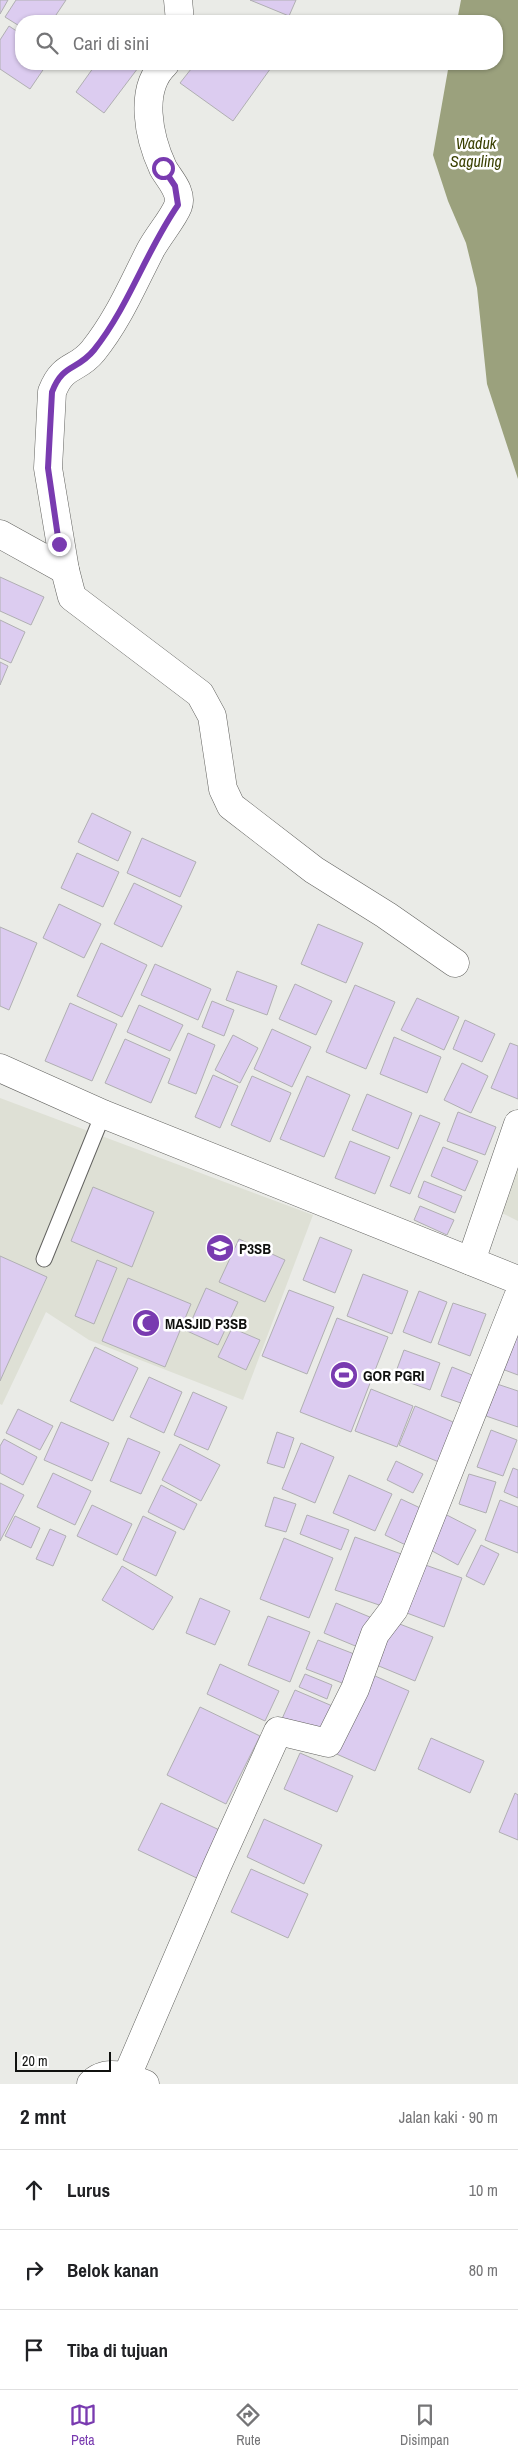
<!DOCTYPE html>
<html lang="id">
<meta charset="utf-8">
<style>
:root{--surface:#fff;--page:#f6f6f6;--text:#202124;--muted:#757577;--line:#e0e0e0;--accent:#793bb0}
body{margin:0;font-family:"Archivo Narrow",sans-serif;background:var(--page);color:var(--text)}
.scale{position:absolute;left:15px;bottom:12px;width:96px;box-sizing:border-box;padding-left:5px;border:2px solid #10110f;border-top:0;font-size:14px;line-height:18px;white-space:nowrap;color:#10110f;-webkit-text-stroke:4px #fff;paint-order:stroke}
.stop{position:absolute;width:15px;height:15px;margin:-11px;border:4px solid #793bb0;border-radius:50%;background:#fff}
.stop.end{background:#793bb0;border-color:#fff;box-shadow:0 1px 5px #0008}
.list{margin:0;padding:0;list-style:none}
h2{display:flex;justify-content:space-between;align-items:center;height:65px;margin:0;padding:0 20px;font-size:21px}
h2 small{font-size:16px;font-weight:400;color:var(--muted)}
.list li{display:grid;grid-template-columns:32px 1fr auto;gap:15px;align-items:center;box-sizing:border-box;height:80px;padding:0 20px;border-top:1px solid var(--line)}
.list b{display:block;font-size:19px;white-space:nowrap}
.list em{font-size:16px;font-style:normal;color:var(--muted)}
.icon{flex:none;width:28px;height:28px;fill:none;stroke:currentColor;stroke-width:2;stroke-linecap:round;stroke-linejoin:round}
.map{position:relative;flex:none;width:518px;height:2084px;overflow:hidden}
.search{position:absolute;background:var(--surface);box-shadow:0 1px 4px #0004;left:15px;right:15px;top:15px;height:55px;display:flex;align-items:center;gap:12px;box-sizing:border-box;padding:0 18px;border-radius:20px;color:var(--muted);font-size:19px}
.sheet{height:305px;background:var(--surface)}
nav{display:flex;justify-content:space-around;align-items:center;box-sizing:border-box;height:70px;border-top:1px solid var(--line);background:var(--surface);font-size:14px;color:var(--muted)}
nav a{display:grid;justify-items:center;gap:2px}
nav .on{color:var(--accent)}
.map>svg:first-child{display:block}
.built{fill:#dee0d5;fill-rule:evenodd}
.water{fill:#9ba17d}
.building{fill:#dcccf0;stroke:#b0afb2}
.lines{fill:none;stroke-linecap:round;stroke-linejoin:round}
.service-casing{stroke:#636360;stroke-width:17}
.minor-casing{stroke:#636360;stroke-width:29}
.service{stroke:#fff;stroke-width:15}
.minor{stroke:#fff;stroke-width:28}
.route{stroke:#793bb0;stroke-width:6}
.labels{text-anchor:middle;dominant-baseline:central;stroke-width:5;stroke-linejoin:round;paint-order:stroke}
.poi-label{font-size:15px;font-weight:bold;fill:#10110f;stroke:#fff;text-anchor:start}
.water-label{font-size:16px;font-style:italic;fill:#3a4000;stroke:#fff}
</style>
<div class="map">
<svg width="518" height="2084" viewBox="0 0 518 2084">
<rect width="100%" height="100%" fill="#eaebe7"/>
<g class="built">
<path d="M0,1098L313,1215L243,1400L89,1340L46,1312L2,1405L0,1404V1381L47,1278L0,1256ZM93,1187L131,1266L71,1241ZM97,1261L117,1269L94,1323L75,1315ZM128,1278L190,1304L165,1367L102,1341ZM206,1288L237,1302L218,1345L187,1331ZM232,1328L259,1340L246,1370L218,1357Z"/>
<polygon points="518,1168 518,1221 502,1213"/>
</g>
<polygon class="water" points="461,0 518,0 518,479 487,384 477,288 466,243 448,201 433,155 449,64 497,64 497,21 457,21"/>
<g class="building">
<polygon points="0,0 8,0 0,14"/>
<polygon points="16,0 66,0 52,21 21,21 21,27 5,17"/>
<polygon points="250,0 296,0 289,16"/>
<polygon points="9,26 21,34 21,64 47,64 30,89 0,69 0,40"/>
<polygon points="96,64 141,64 104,113 76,92"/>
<polygon points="195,64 271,64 273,65 233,121 180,83"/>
<polygon points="0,577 44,597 31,625 0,611"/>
<polygon points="0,620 25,632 11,663 0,658"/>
<polygon points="0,662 8,666 0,685"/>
<polygon points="92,813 131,832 118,861 78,842"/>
<polygon points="142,838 196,862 180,897 127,873"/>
<polygon points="77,853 119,872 103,907 61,888"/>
<polygon points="134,883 182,906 162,947 114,924"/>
<polygon points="59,904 101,924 84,958 43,938"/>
<polygon points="318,924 363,943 346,983 301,964"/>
<polygon points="0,927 37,943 9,1010 0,1006"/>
<polygon points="101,943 147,965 122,1017 77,996"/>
<polygon points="155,964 211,989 198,1020 141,995"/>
<polygon points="237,971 277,986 267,1015 226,1000"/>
<polygon points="295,984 332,1001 316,1035 279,1019"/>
<polygon points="355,985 395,1002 366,1069 326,1052"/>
<polygon points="417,998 459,1017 444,1050 401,1030"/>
<polygon points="212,1001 234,1010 224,1036 202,1027"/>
<polygon points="70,1003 117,1024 92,1081 45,1061"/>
<polygon points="139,1005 183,1025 170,1051 127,1032"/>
<polygon points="465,1020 495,1034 482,1062 453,1049"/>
<polygon points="272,1029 311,1047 292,1087 254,1069"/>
<polygon points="188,1033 215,1045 196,1094 168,1083"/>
<polygon points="233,1035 258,1048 240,1083 215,1070"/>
<polygon points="394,1037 441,1057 427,1093 380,1074"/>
<polygon points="125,1039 170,1059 151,1103 105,1083"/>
<polygon points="510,1043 518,1046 518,1099 491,1088"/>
<polygon points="462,1063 488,1076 471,1113 444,1100"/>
<polygon points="213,1075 238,1086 220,1128 195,1117"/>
<polygon points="252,1076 291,1093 270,1142 231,1125"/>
<polygon points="307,1076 350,1095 324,1157 280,1139"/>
<polygon points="367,1094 412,1113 398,1149 352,1130"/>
<polygon points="458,1112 496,1127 485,1155 447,1141"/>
<polygon points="420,1115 440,1123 410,1194 390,1186"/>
<polygon points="350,1141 390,1157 375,1194 335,1178"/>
<polygon points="443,1147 478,1161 465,1191 431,1176"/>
<polygon points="424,1181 462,1196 455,1213 418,1197"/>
<polygon points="93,1187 154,1212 132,1267 71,1241"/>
<polygon points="420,1206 454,1220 447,1235 414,1220"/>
<polygon points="320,1237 352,1250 335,1293 303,1280"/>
<polygon points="239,1239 285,1260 265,1302 219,1282"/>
<polygon points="0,1256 47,1277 0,1381"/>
<polygon points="97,1260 117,1268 94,1324 75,1316"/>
<polygon points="363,1274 408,1291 392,1334 347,1316"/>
<polygon points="128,1278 191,1304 165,1367 102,1341"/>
<polygon points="206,1288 238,1302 218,1345 187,1331"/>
<polygon points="289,1290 334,1307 307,1374 262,1356"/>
<polygon points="419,1291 447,1302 431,1343 403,1332"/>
<polygon points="453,1303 486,1314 470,1356 438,1344"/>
<polygon points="337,1318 388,1337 351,1432 300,1412"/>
<polygon points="518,1324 518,1375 502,1369"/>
<polygon points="232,1328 260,1340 246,1370 218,1357"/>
<polygon points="95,1347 138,1368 113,1421 70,1401"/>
<polygon points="404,1350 440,1363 430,1390 394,1377"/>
<polygon points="452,1367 482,1379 472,1407 441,1396"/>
<polygon points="149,1377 182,1392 164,1433 130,1417"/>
<polygon points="497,1384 518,1391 518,1427 486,1416"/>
<polygon points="371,1389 413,1406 397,1447 355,1431"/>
<polygon points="193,1392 227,1407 208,1450 174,1435"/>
<polygon points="415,1406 465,1427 448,1466 399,1445"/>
<polygon points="18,1409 53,1426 40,1450 6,1433"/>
<polygon points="61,1422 109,1443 92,1481 44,1460"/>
<polygon points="491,1430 517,1440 503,1476 477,1467"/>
<polygon points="277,1432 294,1438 284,1468 267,1463"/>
<polygon points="128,1438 160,1452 141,1494 110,1481"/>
<polygon points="4,1439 37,1457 23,1485 0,1473 0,1446"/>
<polygon points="301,1443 334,1457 315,1503 282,1489"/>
<polygon points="180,1444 220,1465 201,1501 162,1480"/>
<polygon points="396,1461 423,1474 413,1493 387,1480"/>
<polygon points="513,1468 518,1470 518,1498 504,1492"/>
<polygon points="53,1473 91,1491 75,1525 37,1507"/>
<polygon points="469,1474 496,1482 486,1513 459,1504"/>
<polygon points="349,1475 392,1494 375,1531 333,1513"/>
<polygon points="0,1483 24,1495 0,1541"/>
<polygon points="161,1485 197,1504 184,1530 148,1512"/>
<polygon points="274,1497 296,1504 286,1532 265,1526"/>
<polygon points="401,1499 431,1513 414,1549 385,1535"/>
<polygon points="500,1500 518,1507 518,1553 485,1540"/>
<polygon points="92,1505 132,1524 117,1555 77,1536"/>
<polygon points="441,1512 476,1530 458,1565 423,1546"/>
<polygon points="307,1515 349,1530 341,1550 300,1534"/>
<polygon points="15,1516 40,1528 31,1548 5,1536"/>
<polygon points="143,1516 176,1532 156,1576 123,1560"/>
<polygon points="50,1529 66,1536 53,1566 36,1559"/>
<polygon points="355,1537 404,1555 385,1607 335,1590"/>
<polygon points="284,1538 333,1558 309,1618 260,1599"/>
<polygon points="481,1545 499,1554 484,1585 466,1576"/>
<polygon points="417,1562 462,1578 444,1627 399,1610"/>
<polygon points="122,1566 173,1597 153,1630 102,1600"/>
<polygon points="200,1598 230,1611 215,1645 186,1633"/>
<polygon points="336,1603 377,1620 365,1650 324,1633"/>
<polygon points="268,1616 310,1632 290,1682 248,1665"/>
<polygon points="392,1621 433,1637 415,1681 374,1664"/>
<polygon points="318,1640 362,1657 350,1686 306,1669"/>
<polygon points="220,1664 279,1691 265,1721 207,1694"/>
<polygon points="366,1672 409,1691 375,1771 332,1752"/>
<polygon points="305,1674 332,1685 327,1699 299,1687"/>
<polygon points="295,1690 337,1708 324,1739 281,1721"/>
<polygon points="200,1707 260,1736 226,1804 167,1775"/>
<polygon points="431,1738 484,1761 470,1793 418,1769"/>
<polygon points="300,1753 353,1776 337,1812 284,1789"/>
<polygon points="515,1793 518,1795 518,1840 499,1832"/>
<polygon points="161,1803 226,1833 203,1881 138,1850"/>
<polygon points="264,1819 322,1845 304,1884 247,1857"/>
<polygon points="251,1869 308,1894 288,1938 231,1912"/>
</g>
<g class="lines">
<defs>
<polyline id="service" points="44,1259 103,1114"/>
<g id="minor">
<polyline points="178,0 180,21"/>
<polyline points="0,534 65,570 72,597 200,694 212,716 223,789 231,806 314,870 386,915 455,963"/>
<path d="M65,570L48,468L52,392C63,363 77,371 93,351C118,320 132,286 150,251C157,237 173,219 178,206C183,192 169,179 163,168C149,138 138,89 165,64"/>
<polyline points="0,1068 103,1114 518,1280"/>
<polyline points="471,1261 518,1124"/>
<polyline points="126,2078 217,1866 278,1731 328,1743 355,1689 375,1634 394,1609 518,1297"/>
<path d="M91,2084C106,2068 127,2077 145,2084"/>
</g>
</defs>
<use href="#service" class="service-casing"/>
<use href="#minor" class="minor-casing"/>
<use href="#service" class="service"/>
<use href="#minor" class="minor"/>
</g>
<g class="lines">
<path class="route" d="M59,544L48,468L52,392C63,363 77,371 94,350C129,306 146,251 178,205L175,186L163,168"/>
</g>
<defs>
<symbol id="school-disc" viewBox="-11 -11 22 22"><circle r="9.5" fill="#793bb0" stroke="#fff"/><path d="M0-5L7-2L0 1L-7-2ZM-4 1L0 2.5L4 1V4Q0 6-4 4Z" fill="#fff"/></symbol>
<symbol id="mosque-disc" viewBox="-11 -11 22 22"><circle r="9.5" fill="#793bb0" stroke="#fff"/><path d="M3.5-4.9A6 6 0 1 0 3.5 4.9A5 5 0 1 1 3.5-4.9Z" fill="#fff"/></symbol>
<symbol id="stadium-disc" viewBox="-11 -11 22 22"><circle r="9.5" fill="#793bb0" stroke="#fff"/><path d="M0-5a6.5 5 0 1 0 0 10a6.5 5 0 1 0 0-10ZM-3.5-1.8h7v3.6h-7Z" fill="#fff"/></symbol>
</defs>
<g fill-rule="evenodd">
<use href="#school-disc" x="204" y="1232" width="32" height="32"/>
<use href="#mosque-disc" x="130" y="1307" width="32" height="32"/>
<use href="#stadium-disc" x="328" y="1359" width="32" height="32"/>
</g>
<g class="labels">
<g class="poi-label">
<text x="239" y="1248">P3SB</text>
<text x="165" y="1323">MASJID P3SB</text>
<text x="363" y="1375">GOR PGRI</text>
</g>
<g class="water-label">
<text x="476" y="143">Waduk<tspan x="476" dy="18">Saguling</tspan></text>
</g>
</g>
</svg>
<div class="scale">20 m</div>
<div class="stop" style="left:163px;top:168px"></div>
<div class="stop end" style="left:59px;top:544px"></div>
<div class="search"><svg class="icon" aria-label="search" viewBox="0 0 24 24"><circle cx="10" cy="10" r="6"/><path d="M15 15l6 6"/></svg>Cari di sini</div>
</div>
<section class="sheet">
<h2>2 mnt<small>Jalan kaki · 90 m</small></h2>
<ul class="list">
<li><svg class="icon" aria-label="ahead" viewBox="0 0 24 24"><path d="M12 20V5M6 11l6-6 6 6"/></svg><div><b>Lurus</b></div><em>10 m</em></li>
<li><svg class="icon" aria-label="right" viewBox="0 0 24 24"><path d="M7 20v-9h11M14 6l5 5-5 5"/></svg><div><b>Belok kanan</b></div><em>80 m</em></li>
<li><svg class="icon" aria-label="arrive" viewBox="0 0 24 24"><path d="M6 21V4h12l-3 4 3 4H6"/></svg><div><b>Tiba di tujuan</b></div></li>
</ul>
</section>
<nav>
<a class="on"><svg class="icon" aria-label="map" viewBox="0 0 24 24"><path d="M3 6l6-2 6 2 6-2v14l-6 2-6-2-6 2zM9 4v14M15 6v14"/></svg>Peta</a>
<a><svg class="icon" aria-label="directions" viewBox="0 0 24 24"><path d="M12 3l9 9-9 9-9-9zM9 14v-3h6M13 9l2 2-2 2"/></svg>Rute</a>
<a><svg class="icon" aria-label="saved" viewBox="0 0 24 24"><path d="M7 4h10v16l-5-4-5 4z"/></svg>Disimpan</a>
</nav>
